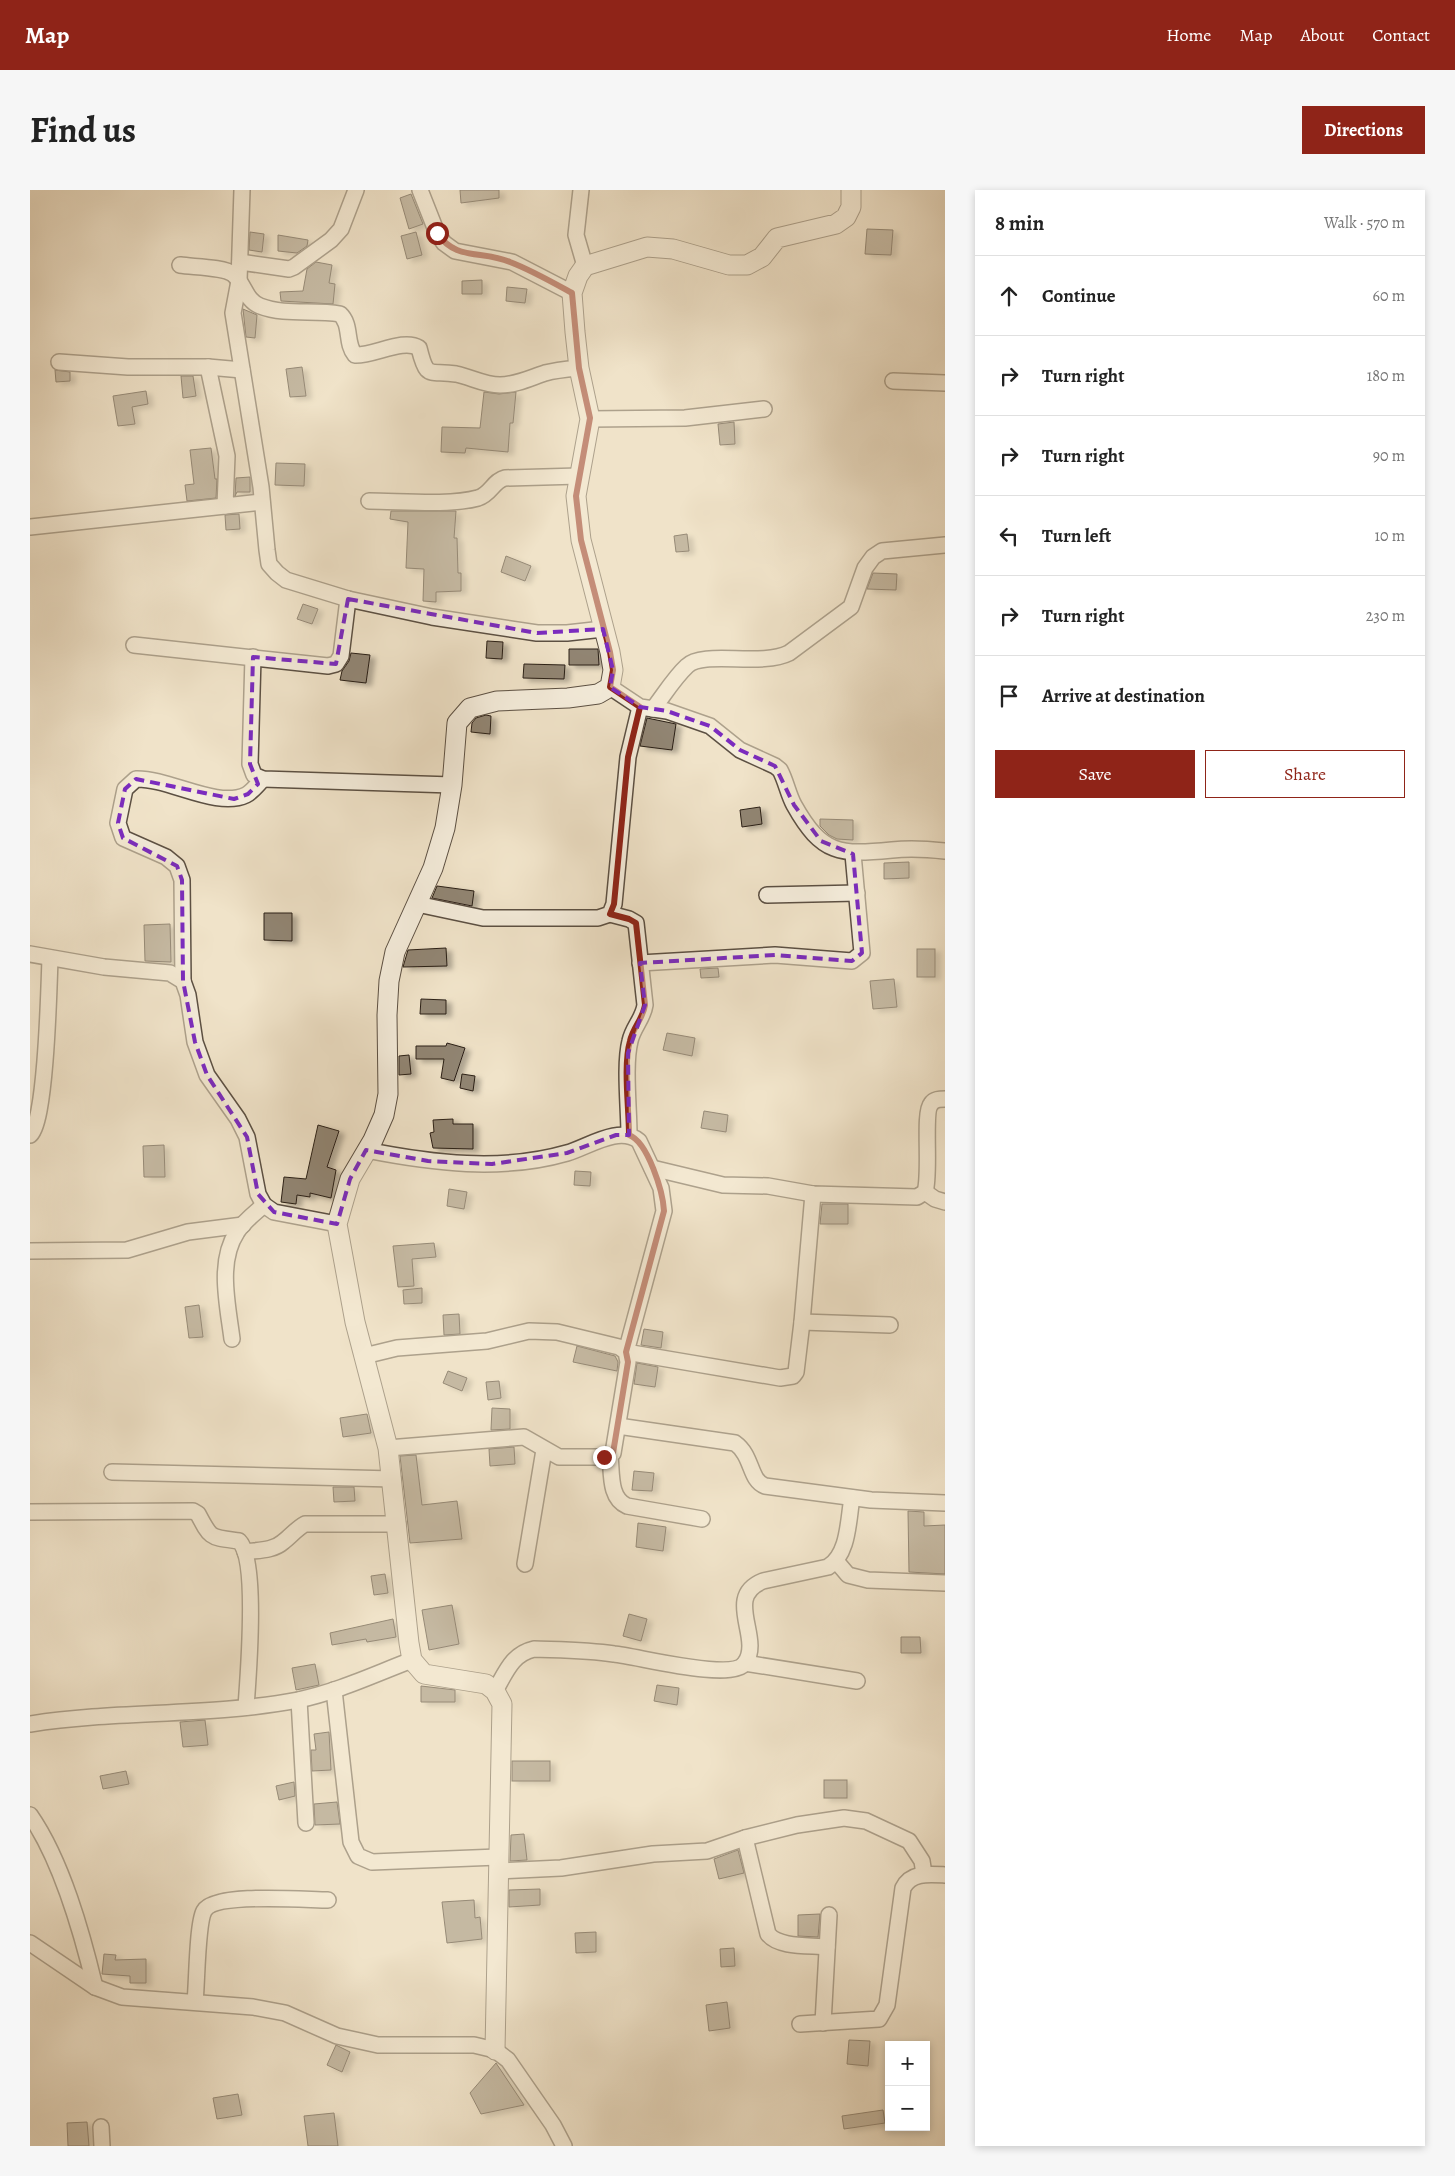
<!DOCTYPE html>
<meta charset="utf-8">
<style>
:root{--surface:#fff;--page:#f6f6f6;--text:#222;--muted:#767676;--line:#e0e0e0;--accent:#8f2418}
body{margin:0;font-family:Alegreya,serif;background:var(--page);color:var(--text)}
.controls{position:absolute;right:15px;bottom:15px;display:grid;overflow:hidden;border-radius:0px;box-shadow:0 2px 8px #0003}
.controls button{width:45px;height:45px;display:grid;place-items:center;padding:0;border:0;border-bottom:1px solid var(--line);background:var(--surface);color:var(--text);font:25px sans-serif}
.stop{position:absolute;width:15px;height:15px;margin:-11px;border:4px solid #8f2418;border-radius:50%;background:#fff}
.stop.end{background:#8f2418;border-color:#fff;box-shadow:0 1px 5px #0008}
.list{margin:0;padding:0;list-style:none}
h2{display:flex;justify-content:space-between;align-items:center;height:65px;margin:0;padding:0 20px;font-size:21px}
h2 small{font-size:16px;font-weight:400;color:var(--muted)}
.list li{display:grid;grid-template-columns:32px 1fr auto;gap:15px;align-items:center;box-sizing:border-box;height:80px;padding:0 20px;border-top:1px solid var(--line)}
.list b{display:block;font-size:19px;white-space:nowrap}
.list em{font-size:16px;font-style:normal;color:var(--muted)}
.actions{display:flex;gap:10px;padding:15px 20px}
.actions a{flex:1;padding:11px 0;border:1px solid var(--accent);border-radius:0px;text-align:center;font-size:18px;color:var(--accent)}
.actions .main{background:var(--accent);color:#fff}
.icon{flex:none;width:28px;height:28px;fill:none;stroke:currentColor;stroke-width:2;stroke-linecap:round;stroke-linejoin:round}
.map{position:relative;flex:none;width:915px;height:1956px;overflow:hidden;border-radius:0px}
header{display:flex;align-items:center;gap:30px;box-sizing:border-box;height:70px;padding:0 25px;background:var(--accent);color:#fff}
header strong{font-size:24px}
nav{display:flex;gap:28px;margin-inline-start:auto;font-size:18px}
.intro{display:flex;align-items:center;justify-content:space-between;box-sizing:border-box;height:120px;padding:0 30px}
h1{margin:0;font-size:35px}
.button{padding:12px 22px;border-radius:0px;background:var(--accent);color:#fff;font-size:18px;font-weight:700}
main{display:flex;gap:30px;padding:0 30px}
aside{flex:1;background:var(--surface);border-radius:0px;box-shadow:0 2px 8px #0003}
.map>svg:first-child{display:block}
.building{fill:#918573;stroke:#2a1f16;filter:url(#shadow)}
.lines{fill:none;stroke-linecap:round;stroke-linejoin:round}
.minor-casing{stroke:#5c5043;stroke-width:18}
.tertiary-casing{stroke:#5c5043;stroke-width:21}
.minor{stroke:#f5eddc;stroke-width:15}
.tertiary{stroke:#f5eddc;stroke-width:19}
.route{stroke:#8f2418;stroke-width:6}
.marked{fill:none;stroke:#7b2cbf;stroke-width:4;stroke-dasharray:10 6;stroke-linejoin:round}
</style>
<header>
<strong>Map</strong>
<nav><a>Home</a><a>Map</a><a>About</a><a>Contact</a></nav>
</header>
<div class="intro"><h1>Find us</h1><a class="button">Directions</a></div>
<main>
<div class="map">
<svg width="915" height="1956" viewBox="0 0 915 1956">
<defs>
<filter id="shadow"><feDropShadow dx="5.5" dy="3" stdDeviation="2.5" flood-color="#0004"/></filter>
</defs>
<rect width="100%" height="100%" fill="#f0e3c9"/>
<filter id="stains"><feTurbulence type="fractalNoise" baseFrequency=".004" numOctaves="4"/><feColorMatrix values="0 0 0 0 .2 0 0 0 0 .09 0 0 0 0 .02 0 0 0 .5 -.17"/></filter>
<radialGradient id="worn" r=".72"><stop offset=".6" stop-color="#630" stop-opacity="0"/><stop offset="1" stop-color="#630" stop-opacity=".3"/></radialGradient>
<g class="building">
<polygon points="430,0 469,0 469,8 431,13"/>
<polygon points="381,4 393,34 379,39 370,8"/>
<polygon points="837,39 863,40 861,65 835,64"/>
<polygon points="220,42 234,44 232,62 219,60"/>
<polygon points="386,42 392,65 377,69 371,46"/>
<polygon points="248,45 278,50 277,56 267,63 248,61"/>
<polygon points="286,72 302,75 299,93 305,94 303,114 251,111 250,102 273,101 277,79"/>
<polygon points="452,90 452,104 432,104 432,91"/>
<polygon points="477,97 497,99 495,113 476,111"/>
<polygon points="213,119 227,125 225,148 216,147"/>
<polygon points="272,177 276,206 260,207 256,179"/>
<polygon points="25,180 40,182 40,191 26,192"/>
<polygon points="151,186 163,186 166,206 153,208"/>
<polygon points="116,201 118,214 102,217 105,234 88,236 83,206"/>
<polygon points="454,202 469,204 486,202 483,233 480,233 478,262 436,258 435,263 411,262 412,237 450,238"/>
<polygon points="704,232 705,254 690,255 688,234"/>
<polygon points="181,258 185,289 187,289 186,308 157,311 155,295 164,294 160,260"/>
<polygon points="246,273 275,274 274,296 245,295"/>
<polygon points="220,287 220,302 207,302 205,306 206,288"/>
<polygon points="361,321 426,321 424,348 427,348 428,383 431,383 431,401 406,402 406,412 393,411 394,379 376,378 378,332 360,329"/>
<polygon points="209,324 210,339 196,340 195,325"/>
<polygon points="657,344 659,361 646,362 644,346"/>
<polygon points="476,366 501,376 495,391 471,382"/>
<polygon points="843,383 867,384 866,400 837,399"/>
<polygon points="273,414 288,419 282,434 267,429"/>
<polygon points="457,451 473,452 472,469 456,468"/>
<polygon points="539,459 568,459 569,475 539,475"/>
<polygon points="321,463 340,465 336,493 310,490 312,481 319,471"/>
<polygon points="494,474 535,475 534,489 493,488"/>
<polygon points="456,525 461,526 460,544 441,542 442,533 446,528"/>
<polygon points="617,528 646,534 642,560 610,556"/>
<polygon points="730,617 732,634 712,637 710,620"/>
<polygon points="790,629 823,630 823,650 807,649 799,645 790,636"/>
<polygon points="879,672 879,688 854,689 854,673"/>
<polygon points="407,696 444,701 442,716 402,708"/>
<polygon points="234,723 262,723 262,751 234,750"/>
<polygon points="140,734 141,772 115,771 114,735"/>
<polygon points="416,758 417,776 373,777 378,760"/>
<rect x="887" y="759" width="18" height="28"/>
<polygon points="688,778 689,787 671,788 670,779"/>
<polygon points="864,789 867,817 843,819 840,791"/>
<polygon points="391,809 416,810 416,824 390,824"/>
<polygon points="637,843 665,848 662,866 633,860"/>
<polygon points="417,853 435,858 424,891 411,888 414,869 386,869 386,856 416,856"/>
<polygon points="379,865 381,884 369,885 369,866"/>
<polygon points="432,884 445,886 443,901 430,898"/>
<polygon points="674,921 698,925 696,942 671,938"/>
<polygon points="423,929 423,934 443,934 443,959 403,958 400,943 404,942 403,930"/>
<polygon points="288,935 309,941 297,977 306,980 301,1008 280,1003 280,1007 267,1005 266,1014 251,1012 254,987 276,989"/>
<polygon points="134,955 135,987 114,987 113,956"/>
<polygon points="545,981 561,982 560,996 544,995"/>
<polygon points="419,999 437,1002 434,1019 417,1016"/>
<polygon points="792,1014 818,1014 818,1034 790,1034"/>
<polygon points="404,1053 406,1067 382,1069 384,1096 368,1097 363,1056"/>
<polygon points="392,1098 392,1113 374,1114 373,1100"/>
<polygon points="169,1115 173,1147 159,1148 155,1117"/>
<polygon points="429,1124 430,1144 414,1145 413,1125"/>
<polygon points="614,1139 633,1142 631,1158 611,1155"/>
<polygon points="547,1156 585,1166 588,1172 587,1181 543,1172"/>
<polygon points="607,1173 628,1177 625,1197 604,1194"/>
<polygon points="418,1181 437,1188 432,1201 413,1193"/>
<polygon points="469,1191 471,1208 458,1210 456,1192"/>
<polygon points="462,1218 480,1219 480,1239 461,1240"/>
<polygon points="337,1224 341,1243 313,1247 310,1228"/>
<polygon points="484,1257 485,1274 460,1276 459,1259"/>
<polygon points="386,1265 392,1315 427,1311 432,1349 380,1353 370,1266"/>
<polygon points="604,1281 624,1283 622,1301 602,1300"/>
<polygon points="303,1297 324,1297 325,1311 304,1312"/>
<polygon points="878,1321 894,1322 894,1336 915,1335 915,1384 879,1382"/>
<polygon points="608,1333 636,1337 633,1361 606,1357"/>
<polygon points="355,1384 358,1403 344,1405 341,1386"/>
<polygon points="422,1415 429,1454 399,1460 392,1420"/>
<polygon points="599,1424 617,1429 611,1451 593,1446"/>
<polygon points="363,1429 366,1447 337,1452 336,1449 302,1455 300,1443"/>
<polygon points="871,1447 890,1447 891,1463 871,1463"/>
<polygon points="285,1474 289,1495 266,1500 262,1478"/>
<polygon points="627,1495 649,1498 647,1515 624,1511"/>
<polygon points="391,1496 425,1500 425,1512 391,1512"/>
<polygon points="175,1530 178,1555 153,1557 150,1532"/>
<polygon points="299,1542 301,1580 282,1581 281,1560 286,1560 284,1544"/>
<rect x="482" y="1571" width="38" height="20"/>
<polygon points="96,1581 99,1594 73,1599 70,1586"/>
<rect x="794" y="1590" width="23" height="18"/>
<polygon points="264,1592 265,1606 249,1610 246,1596"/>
<polygon points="307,1612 310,1634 285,1635 284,1614"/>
<polygon points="494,1644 497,1670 480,1671 481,1645"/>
<polygon points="708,1660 714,1683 689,1689 684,1669"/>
<polygon points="510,1699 510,1715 479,1717 479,1700"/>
<polygon points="444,1710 445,1728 450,1727 452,1749 417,1753 412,1712"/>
<polygon points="790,1724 788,1747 768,1746 768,1725"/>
<polygon points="566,1742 566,1762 546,1763 545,1743"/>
<polygon points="704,1758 705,1776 691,1777 690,1759"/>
<polygon points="74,1764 86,1765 85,1770 116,1769 116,1793 100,1793 100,1786 72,1784"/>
<polygon points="697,1812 700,1838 679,1841 676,1815"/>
<polygon points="819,1850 840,1851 838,1876 817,1874"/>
<polygon points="306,1855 320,1862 312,1882 297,1875"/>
<polygon points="466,1873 494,1915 451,1924 440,1903"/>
<polygon points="208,1904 212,1925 187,1929 183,1908"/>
<polygon points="853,1920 855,1933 814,1939 812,1926"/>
<polygon points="304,1923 308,1956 278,1956 274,1926"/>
<polygon points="57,1932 59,1956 38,1956 37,1933"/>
</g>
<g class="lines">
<defs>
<g id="minor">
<polyline points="212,0 209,91 203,123 231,297 237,360 239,374 247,383 256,390 318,409 402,427 507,443 537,443 573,439"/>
<polyline points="390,0 407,43 414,53 425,61 482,72 542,103"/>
<polyline points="551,0 546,45 555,76"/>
<polyline points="210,72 259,79 264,77 301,50 311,39 326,0"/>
<path d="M150,75C163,77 194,77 203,84C215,94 215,110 230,116C256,126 284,119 310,124C322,135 315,153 325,165C344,166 373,148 389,158C397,190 398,180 426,184C441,187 454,195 470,195C486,195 500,188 515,183C526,180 538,179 549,178"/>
<polyline points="29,172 98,177 178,177 212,180"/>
<polyline points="178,177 197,266 195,316 232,312"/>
<polyline points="863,191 915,193"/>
<polyline points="560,229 655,228 734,219"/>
<path d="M339,311C370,311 419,316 448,308C461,304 463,291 475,288L549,286"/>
<polyline points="0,337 195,316"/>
<polyline points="104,455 298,476 306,474 311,466 318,409"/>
<polyline points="223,467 220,574 224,585 233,589 422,595"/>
<path d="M580,497L610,517L637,521L680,536L710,560L745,576L750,580C756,591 758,604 764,615C792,665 810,665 862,660C879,658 897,659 915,661"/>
<path d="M623,519C634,505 644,488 657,476C673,460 731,477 759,463L821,417L835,378L843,367L852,361L915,355"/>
<polyline points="737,705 827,703"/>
<polyline points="387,714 453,728 568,728 580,724 584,714 598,567 610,517"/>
<path d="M580,724L599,729L606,733L615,815C613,829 603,837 600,851C594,875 599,918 599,945"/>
<polyline points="0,764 74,777 140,783 153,791 158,805 165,852 177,885 208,929 217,947 228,1004 234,1015 244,1022 307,1034"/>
<polyline points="610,773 745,765 822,771 832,763 823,664"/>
<path d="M153,791L152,690L147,676L136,667L93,648L88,633L95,599L106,589C139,588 187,619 216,605C222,602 228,594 233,589"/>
<path d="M0,945C16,934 19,795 20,768"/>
<path d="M336,960C402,973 471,982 537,963C558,957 589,935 609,951L631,998L634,1021L596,1162L750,1188L763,1186L766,1182L772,1132L783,1004"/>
<path d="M622,978L693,995L738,996L783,1004L887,1007L895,1002C901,983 893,923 901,914C904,909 910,909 915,909"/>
<polyline points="895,1002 905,1009 915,1012"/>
<polyline points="0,1061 97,1060 158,1042 213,1035"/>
<polyline points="772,1132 860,1135"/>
<path d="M202,1149C198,1116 187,1072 207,1042C213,1032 225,1023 234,1015"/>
<polyline points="334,1166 367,1158 457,1151 499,1141 527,1142 589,1157 596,1162 598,1172 583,1263 574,1267 529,1267 494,1247 358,1258"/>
<path d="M588,1236L705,1253C723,1266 719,1290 735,1296L841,1310L915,1313"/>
<path d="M580,1265C582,1284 579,1308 597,1316L672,1329"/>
<polyline points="82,1282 363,1289"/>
<path d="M0,1322L163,1321L168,1324C181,1349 180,1347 209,1351C228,1369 218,1489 216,1517"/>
<path d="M215,1362C227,1360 243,1361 253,1352C261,1346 266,1339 275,1334H368"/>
<polyline points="807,1372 818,1385 838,1390 915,1393"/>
<polyline points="495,1374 514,1260"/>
<polyline points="715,1473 827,1491"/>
<polyline points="304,1500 321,1652 328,1666 342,1672 468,1667"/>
<path d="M465,1501C476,1482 482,1464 504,1459C531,1460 558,1460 584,1464C607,1466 702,1492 715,1473C733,1448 693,1407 733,1391L798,1377C819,1364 818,1330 822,1308"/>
<polyline points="269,1510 276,1633"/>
<path d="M0,1534C89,1520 180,1527 268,1510C307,1502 345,1484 382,1470"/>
<path d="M0,1625C32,1671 52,1743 65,1797"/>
<path d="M715,1648L738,1744C749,1758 780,1755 797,1757"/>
<polyline points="468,1681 531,1678 623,1664 677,1661 715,1648 767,1635 814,1628 836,1631 879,1651 892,1671 894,1684"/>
<polyline points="0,1753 65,1797 92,1807 223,1817 255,1823 307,1846 348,1855 444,1855 465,1860 478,1870 523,1935 534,1956"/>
<path d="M165,1812C167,1794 167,1734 174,1721C184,1702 277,1710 298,1710"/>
<polyline points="793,1833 799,1725"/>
<path d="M770,1834L849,1829L857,1815L873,1698C881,1682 899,1684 915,1685"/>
<polyline points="71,1937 72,1956"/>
</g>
<polyline id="tertiary" points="465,1860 472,1514 465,1501 456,1494 394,1484 382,1470 379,1453 358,1258 325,1132 307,1034 320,989 343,950 354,925 358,904 357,825 359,791 365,762 403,678 415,638 422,595 427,533 440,518 467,511 538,508 568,504 580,497 583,480 580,462 551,350 546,306 560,229 549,178 545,142 542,103 548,86 555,76 617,57 643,59 699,75 717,75 732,67 747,48 806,34 816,27 821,17 821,0"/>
</defs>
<use href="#minor" class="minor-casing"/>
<use href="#tertiary" class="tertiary-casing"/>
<use href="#minor" class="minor"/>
<use href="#tertiary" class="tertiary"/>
</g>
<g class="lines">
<path class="route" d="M407,43C426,71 451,60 480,72C501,80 522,92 542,103L549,178L560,228L546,306L551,350L580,462L583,480L580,497L610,517L598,567L584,714L580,724L599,729L606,733L615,815C613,829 603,837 600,851C593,875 599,919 599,945C618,952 633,1002 634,1021L596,1162L598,1172L583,1263L574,1267"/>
</g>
<path d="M0 0H915V1956H0ZM318,409L507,443L573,439L583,480L580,497L610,517L637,521L680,536L710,560L745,576L764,615L791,651L823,664L832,763L822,771L745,765L610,773L615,815L598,863L599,945H586L537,963L462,974L398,971L336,960L320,989L307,1034L244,1022L228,1004L217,947L177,885L165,852L153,791L152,690L147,676L93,648L88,633L95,599L106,589L204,609L218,604L228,594L220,574L223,467L306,474Z" fill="#f0e3c9" fill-opacity=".55" fill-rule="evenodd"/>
<path class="marked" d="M318,409L507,443L573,439L583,480L580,497L610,517L637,521L680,536L710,560L745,576L764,615L791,651L823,664L832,763L822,771L745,765L610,773L615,815L598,863L599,945H586L537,963L462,974L398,971L336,960L320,989L307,1034L244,1022L228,1004L217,947L177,885L165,852L153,791L152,690L147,676L93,648L88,633L95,599L106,589L204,609L218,604L228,594L220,574L223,467L306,474Z"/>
<rect width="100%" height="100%" filter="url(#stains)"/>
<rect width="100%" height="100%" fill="url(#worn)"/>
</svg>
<div class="controls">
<button>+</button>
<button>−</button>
</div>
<div class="stop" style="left:407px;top:43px"></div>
<div class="stop end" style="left:574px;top:1267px"></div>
</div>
<aside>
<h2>8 min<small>Walk · 570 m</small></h2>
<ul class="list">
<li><svg class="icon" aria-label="ahead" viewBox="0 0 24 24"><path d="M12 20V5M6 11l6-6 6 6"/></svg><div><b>Continue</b></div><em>60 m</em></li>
<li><svg class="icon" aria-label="right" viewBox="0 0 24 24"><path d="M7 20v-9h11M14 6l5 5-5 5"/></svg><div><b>Turn right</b></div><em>180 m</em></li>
<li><svg class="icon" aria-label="right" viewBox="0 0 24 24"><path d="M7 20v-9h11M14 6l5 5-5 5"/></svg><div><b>Turn right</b></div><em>90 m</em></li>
<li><svg class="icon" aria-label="left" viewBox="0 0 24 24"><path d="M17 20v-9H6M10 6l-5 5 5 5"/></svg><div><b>Turn left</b></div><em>10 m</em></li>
<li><svg class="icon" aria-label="right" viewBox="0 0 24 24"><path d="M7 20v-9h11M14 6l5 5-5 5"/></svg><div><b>Turn right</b></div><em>230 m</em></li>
<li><svg class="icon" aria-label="arrive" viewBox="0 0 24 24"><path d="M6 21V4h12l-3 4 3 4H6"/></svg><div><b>Arrive at destination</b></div></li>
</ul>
<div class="actions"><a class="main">Save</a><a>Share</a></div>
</aside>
</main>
